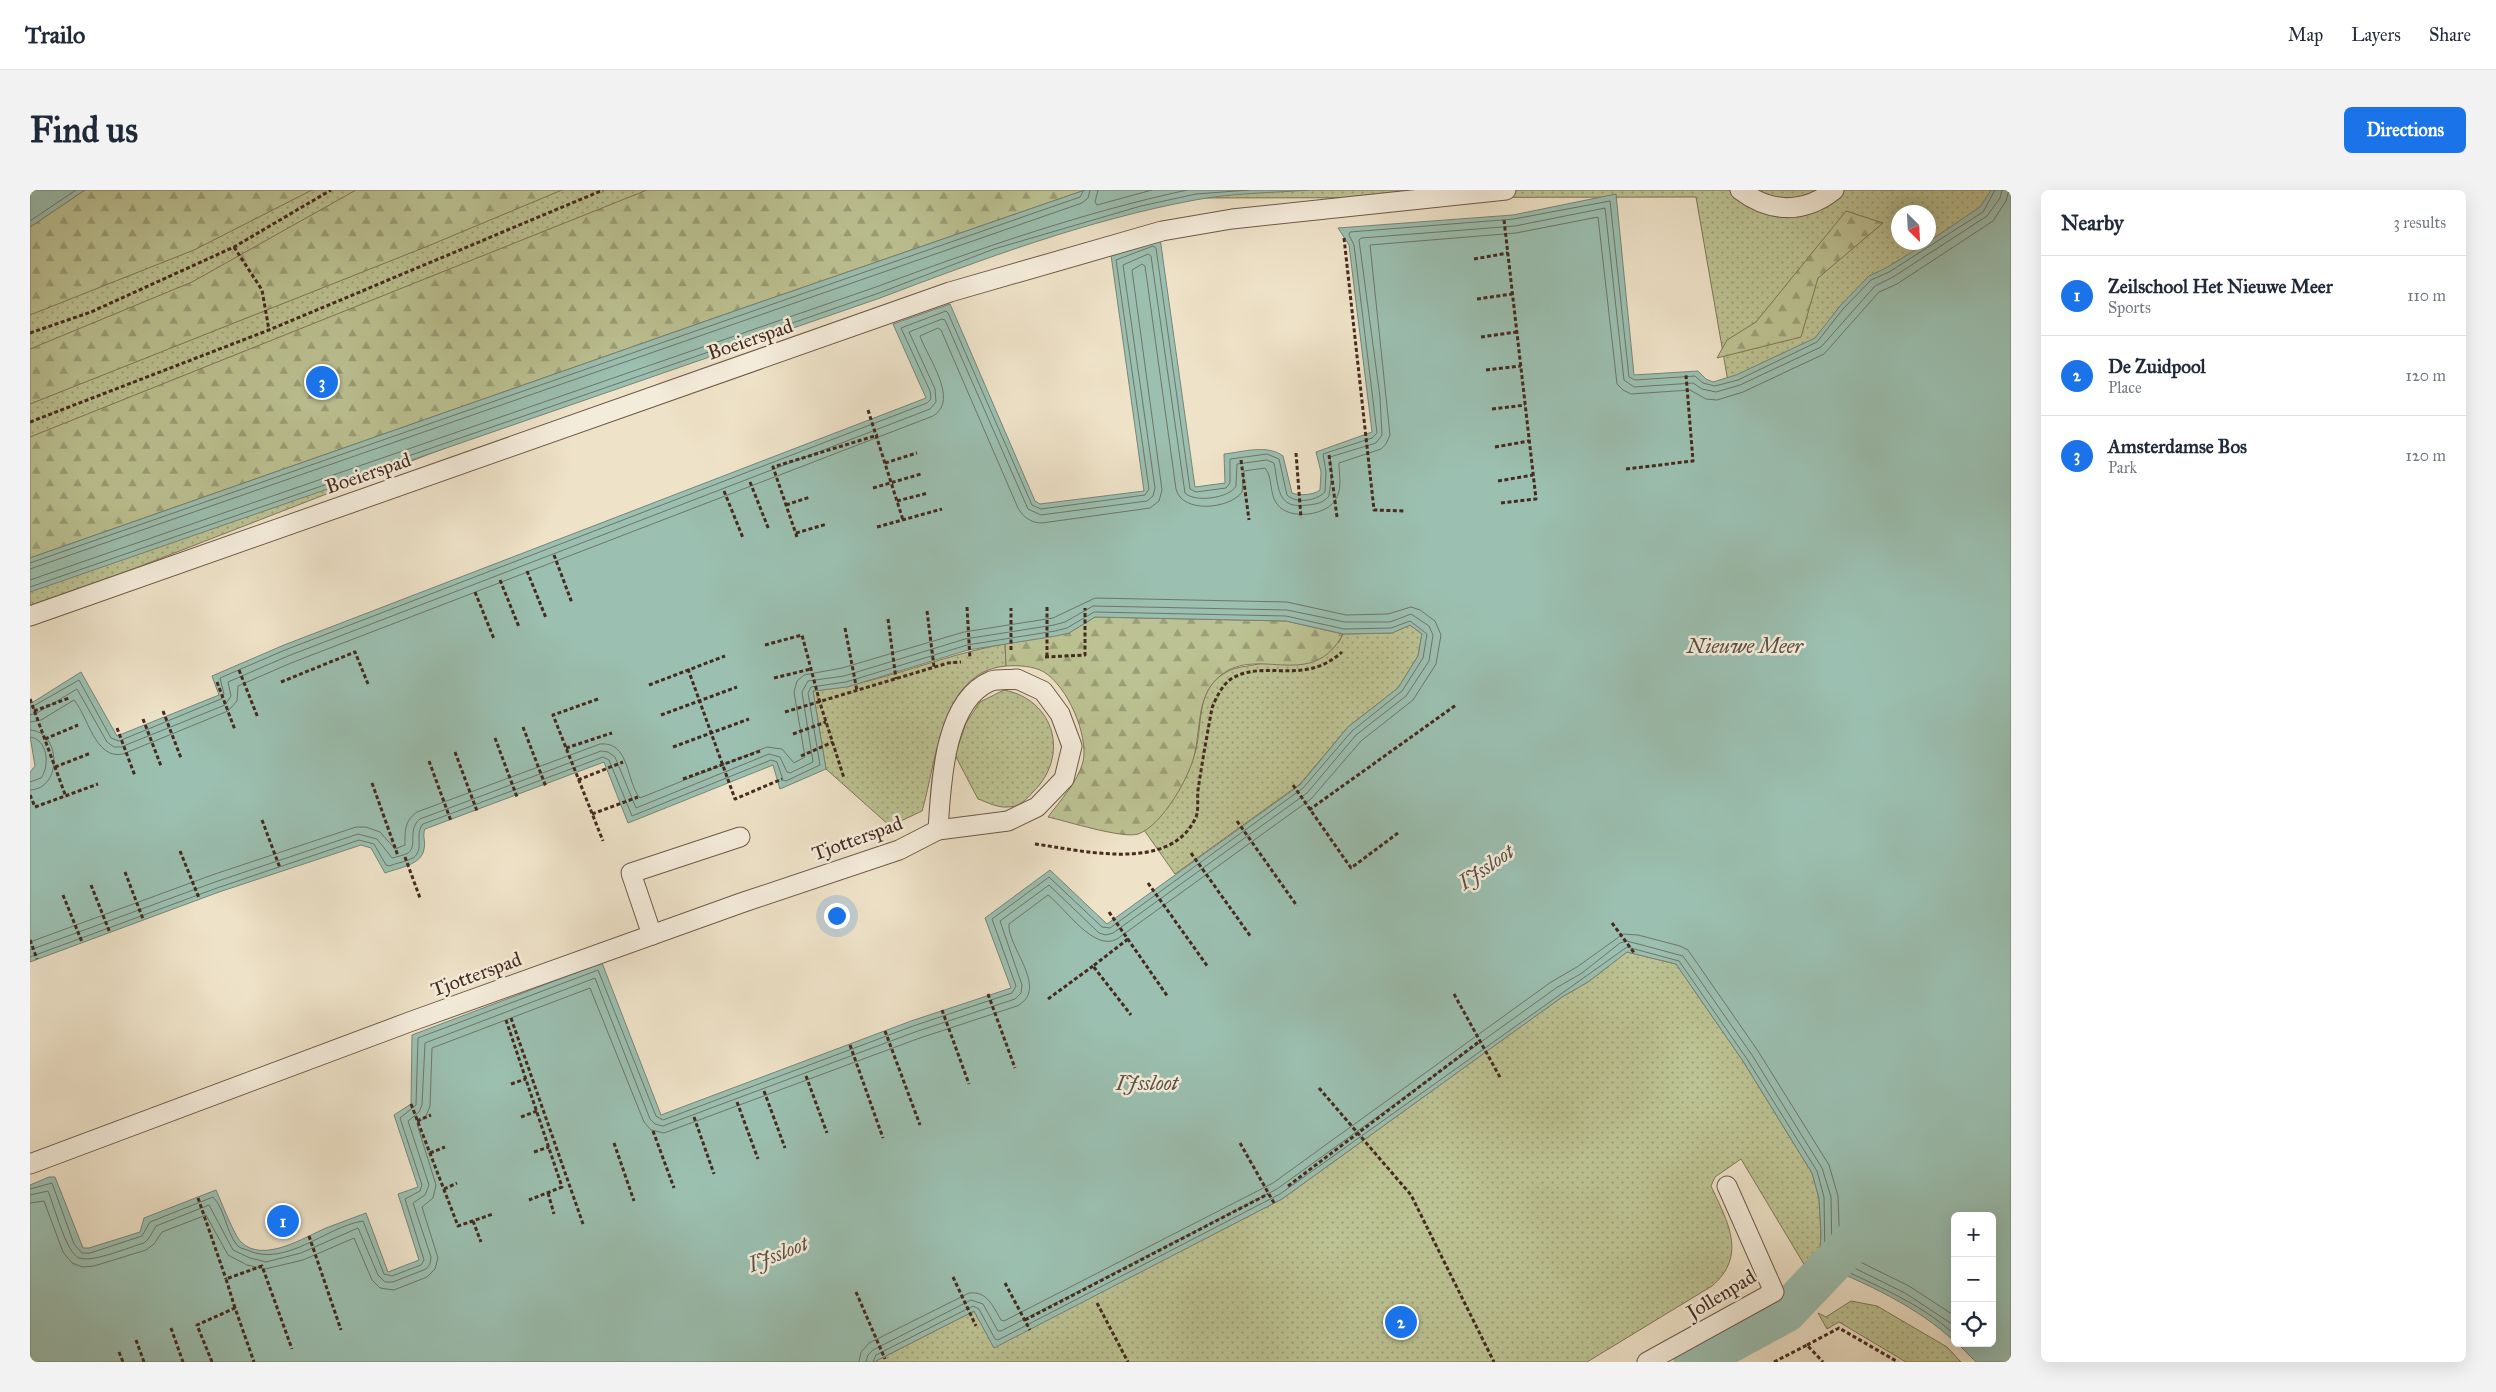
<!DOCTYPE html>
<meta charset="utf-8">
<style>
:root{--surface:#fff;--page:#f2f2f3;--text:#1f2937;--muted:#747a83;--line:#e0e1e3;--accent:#1a73e8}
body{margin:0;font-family:"IM FELL Great Primer",serif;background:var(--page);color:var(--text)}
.controls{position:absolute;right:15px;bottom:15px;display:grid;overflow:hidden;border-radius:8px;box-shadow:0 5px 20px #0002}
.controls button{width:45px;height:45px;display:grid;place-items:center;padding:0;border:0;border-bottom:1px solid var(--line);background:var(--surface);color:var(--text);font:25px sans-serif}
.compass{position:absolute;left:1861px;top:15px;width:45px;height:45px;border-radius:50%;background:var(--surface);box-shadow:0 5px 20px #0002;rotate:156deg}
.you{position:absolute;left:806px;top:725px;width:18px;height:18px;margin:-12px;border:4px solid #fff;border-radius:50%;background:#1a73e8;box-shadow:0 0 0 8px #1a73e833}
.badge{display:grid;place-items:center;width:32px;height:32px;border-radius:50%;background:var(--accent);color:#fff;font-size:16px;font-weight:700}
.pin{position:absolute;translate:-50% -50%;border:2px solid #fff;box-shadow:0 1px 5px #0006}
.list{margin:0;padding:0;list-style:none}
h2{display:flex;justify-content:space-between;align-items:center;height:65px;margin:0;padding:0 20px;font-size:21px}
h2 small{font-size:16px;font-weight:400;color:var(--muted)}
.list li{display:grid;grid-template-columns:32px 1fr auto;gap:15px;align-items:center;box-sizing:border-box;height:80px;padding:0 20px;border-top:1px solid var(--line)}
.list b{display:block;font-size:19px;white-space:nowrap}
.list p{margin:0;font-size:16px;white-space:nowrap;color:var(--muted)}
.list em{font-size:16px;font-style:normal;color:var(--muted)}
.icon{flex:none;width:28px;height:28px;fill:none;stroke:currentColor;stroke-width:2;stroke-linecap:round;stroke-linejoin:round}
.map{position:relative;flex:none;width:1981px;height:1172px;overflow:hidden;border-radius:8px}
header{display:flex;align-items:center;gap:30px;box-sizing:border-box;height:70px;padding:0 25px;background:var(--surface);border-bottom:1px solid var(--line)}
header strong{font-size:24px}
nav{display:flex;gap:28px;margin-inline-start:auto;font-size:18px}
.intro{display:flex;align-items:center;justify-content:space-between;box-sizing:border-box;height:120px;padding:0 30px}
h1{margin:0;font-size:35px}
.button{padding:12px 22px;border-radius:8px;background:var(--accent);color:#fff;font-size:18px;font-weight:700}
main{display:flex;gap:30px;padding:0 30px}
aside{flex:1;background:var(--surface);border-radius:8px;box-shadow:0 5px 20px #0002}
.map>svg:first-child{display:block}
.green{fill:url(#green-dots);stroke:#807659;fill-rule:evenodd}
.forest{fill:url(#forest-firs);stroke:#807659}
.water{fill:#9bbfb0;stroke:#798476}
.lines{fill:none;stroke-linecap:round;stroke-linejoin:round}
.shore{stroke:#707568;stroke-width:1}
.canal{stroke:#9bbfb0;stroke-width:41}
.service-casing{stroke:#6f5949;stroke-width:21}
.path{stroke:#452b1f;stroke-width:3;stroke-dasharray:4 2.5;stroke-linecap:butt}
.service{stroke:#f4ecdb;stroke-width:19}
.labels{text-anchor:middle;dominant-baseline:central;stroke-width:5;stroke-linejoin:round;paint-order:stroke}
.street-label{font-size:20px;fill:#452b1f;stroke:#f4ecdb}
.water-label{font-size:21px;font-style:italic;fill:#5a5043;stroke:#f4ecdb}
</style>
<header>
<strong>Trailo</strong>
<nav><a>Map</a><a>Layers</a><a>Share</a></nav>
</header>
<div class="intro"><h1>Find us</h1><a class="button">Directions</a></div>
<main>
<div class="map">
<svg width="1981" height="1172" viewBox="0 0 1981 1172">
<defs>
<pattern id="green-dots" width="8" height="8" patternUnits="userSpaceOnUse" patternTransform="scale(1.25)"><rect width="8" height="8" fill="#bcc293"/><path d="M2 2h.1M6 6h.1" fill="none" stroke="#9b9e77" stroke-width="1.8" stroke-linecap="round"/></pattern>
<pattern id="forest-firs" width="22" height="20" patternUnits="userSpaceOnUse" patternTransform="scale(1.25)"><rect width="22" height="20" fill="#bcc293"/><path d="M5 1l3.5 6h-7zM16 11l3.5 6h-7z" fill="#9b9e77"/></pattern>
</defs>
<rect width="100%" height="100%" fill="#eee2c8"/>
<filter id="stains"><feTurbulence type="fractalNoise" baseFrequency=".004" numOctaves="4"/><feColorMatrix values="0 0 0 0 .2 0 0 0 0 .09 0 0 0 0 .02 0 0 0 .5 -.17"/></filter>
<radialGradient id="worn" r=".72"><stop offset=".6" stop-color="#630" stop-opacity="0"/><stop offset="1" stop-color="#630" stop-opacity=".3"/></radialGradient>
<g class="green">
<path d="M0,0H1981L1705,232L1666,7L1152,8L848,90L0,419ZM1868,22H1898V52H1868Z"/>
<path d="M1380,435L1392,444L1388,466L1368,498L1318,537L1270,594L1145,684L1114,640C1138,620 1154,596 1164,566C1174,537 1164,500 1195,483C1206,476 1216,477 1228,474C1255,468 1282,460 1309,452L1313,444L1362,443Z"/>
<path d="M975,454L976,476C910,482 907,571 892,621L860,636L796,579L783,501C848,495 910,465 975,454Z"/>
<path d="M974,500C1025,510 1040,566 1003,602C996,610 989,617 978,617C967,618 957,612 948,609L925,565L936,533L950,512Z"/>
<path d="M1597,762L1646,774L1713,871L1782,983L1789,1008L1791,1044L1789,1074L1778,1081L1711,969L1685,987L1681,996C1697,1031 1718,1065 1682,1096L1557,1172H844L944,1121L964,1157L1252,1009L1532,807L1558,792Z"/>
<polygon points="1821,1111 1847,1116 1917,1157 1931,1172 1876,1172 1809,1132 1797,1139 1788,1123 1796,1127"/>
</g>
<g class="forest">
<polygon points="55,0 282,0 164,60 0,125 0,37"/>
<polygon points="326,0 532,0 398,56 0,214 0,159 162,92"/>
<polygon points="617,0 1055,0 696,124 0,368 0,247"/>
<polygon points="1816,21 1853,33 1788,88 1771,147 1687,168 1697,150 1726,132"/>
<path d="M1065,427L1256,431L1313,444C1282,502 1229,455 1191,485C1167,504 1171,534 1165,562C1161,585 1132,636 1108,644C1093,649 1036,631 1018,627C1030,611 1048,591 1053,572C1059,545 1037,496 1014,482C1004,476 987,475 976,476L975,454L1039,443Z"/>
</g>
<g class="water">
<polygon points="0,0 55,0 0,37"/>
<path d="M1055,0H1279C1241,3 1202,3 1165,10C1057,30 953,69 850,108L0,402V368L696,124Z"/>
<path d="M1961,0H1981V1172H1946L1927,1153H1962V1026H1925V1152C1888,1117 1836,1093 1789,1074L1791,1044L1789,1008L1782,983L1713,871L1646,774L1597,762L1558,792L1532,807L1252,1009L964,1158L944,1121L844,1172H0V995L19,987H25L53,1058H59L110,1042L114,1028L186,1000C191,1011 204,1045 211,1052C233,1074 275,1047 296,1038C309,1033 323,1028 336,1023L358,1082L389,1070L368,1004L388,997L364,925L381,914L382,845L572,773L631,925L881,831L981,798L955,728L1020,680L1077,734L1270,595L1318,537L1368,498L1388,466L1392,444L1380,435L1362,443L1314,444L1256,431L1065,427L1039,443L1026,446L938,460L817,497L783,501L796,579L750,599L743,575L598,633L574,572L395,639C392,646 396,651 394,659C392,675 368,678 355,683L341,658L331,655L189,702L0,772V582L5,576L0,546V514L51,482L87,546L189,505L182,486L254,455L896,208L863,134L920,114L1005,311L1010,314L1114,301L1081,65L1130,48L1165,297L1195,293L1194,264C1213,262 1237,254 1253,266L1262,303C1269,306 1284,305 1290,300L1291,282L1286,262L1342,242L1319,55L1308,38L1483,25L1586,4L1604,185L1668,181L1676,189L1683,192L1706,185L1785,148L1810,116L1839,86L1856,78L1898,52L1950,17Z"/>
</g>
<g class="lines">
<g class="shore">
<polyline points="1068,0 1065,12 1067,15 1122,0"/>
<polyline points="0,31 46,0"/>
<polyline points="0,373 1050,7 1054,0"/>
<polyline points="0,379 1052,13 1058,8 1060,0"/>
<path d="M0,390L846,97C948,59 1051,23 1157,0"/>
<polyline points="0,397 849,103 964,59 1111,16 1166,4 1219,0"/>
<path d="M0,518L49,490L81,548L89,551L191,509L194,504L190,488L255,460L897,213L901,209L900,201L871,138L916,121L918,123L1002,315L1011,319L1115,305L1119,299L1086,70L1123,56L1126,58L1160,299L1166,302L1196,298L1200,293V269L1237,264L1249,269L1257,305C1266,314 1286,311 1295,302L1296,282L1293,264L1342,248L1347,243L1324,55L1319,45L1320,42L1484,29L1580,11L1599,187L1605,190L1665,186L1673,193L1685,196L1708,190L1787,152L1813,119L1841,90L1859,82L1953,22L1965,0"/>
<path d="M0,525L7,523L47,499L77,552L84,557H91L195,515L201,506L198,492L258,466L900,219L906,212L905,199L879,142L912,129L915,130L998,319L1011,325L1117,311L1123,306L1125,298L1093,75L1118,64L1121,66L1155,303C1165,313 1200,308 1206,296L1207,274L1237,270L1244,273C1249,297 1246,320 1278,315C1287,314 1293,313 1299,306L1302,283L1300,267L1346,253L1352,245L1350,207L1329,50L1331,48L1485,36L1575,18L1594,190L1604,197L1663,193L1672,199L1686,202L1710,195L1791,157L1845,96L1863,87L1957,26L1970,8L1972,0"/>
<path d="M0,532L11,530L44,510C58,526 65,570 93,564L198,521L207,511L208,496L261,473L903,226C930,210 897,167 890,146L908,138L911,140L988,318C993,327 1001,333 1012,333L1120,318L1129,311L1132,300L1102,80L1112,74L1115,76L1146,299C1152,324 1200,319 1212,302L1214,281L1235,278C1243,287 1239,304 1247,314C1259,331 1299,326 1307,307C1312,297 1309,283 1309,273L1351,259L1356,254L1360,245L1340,55L1486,43L1568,27L1587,194L1593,200L1601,204L1660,200L1676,209L1687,210L1713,202L1794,164L1849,102L1867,94L1963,31L1976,11L1979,0"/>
<path d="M0,540C31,541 33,599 0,600"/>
<path d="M0,547C18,549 20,576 11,588L0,592"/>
<path d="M0,752L182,685L326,637H336L350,642L365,659L375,655C375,642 374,631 387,622L570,554C600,551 596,592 610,608L737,557L752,559L764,573L775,567L764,502L767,491L774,485L812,478L934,442L1023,428L1065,408L1257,412L1316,425L1358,424L1381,417L1390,420L1405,431L1411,445L1406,474L1383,510L1331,551L1281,609L1087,749C1064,762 1036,719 1018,705L979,734C977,757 1020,799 987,816L887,849L634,943L621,940L614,932L560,798L402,858L400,916L396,926L387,934L406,995L403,1008L392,1017L408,1068L405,1079L397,1087L364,1100L350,1098L342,1090L324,1048L273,1070L235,1079L217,1075L198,1065L176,1025L132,1042L124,1054L116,1060L64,1076L52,1077L42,1073L33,1062L14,1011L0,1013"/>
<path d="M0,760L185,692L328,644L347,649L362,668C367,667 374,665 378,663C388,656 377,639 390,629L571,561L578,562L585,567L606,618L739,564L750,567L757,582L760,583L783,572L772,502L778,491L814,486L935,449L1024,435L1035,432L1063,416L1257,420L1315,432H1360L1381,424L1399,436L1403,445L1399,471L1376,506L1326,545L1277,603L1083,743L1076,745L1069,743L1019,695L970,731L992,795L991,803L985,809L885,842L633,936L625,934L620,929L565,788L395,853L392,915L389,922L378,931L399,995L395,1005L383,1013L401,1067L400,1074L396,1079L363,1092H355L348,1085L328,1038L271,1063L236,1072L220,1068L203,1060L179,1015L126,1036L119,1048L114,1053C99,1057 63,1073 49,1068C36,1063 24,1015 18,1001L0,1005"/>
<path d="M0,767L187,698L329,650L344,654L356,675L359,676C366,673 376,672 383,668C395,660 384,644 393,634L573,567L579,570L602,626L741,570L747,572L753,590L756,591L790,575L778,503L781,497L816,492L937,455L1025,441L1037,438L1064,422L1256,426L1314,439L1361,438L1380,431L1397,444L1393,468L1372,501L1322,541L1273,598L1080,738L1072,737L1019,687L962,729L986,796L982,803L883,836L633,930L626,926L568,780L388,848L386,915L370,928L392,995L390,1001L375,1009L394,1070L391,1075L362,1086L354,1084L333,1031C295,1037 256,1078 217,1060C214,1059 209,1058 207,1055C196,1042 195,1019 183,1007L120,1032L112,1046L60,1063H52L44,1054L22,993L0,999"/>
<path d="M829,1172L831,1162L839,1153L939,1103C958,1101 963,1117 971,1130L974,1131L1243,993L1521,792L1547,777L1593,744L1608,745L1650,756L1658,760L1728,861L1799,975L1808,1006L1810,1062L1879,1096L1925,1126"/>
<polyline points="836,1172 838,1165 843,1160 941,1110 953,1114 968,1141 971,1141 1247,999 1526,798 1552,783 1590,753 1597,751 1653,766 1722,865 1792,978 1801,1007 1802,1067 1875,1103 1925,1136"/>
<path d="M843,1172L846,1165L943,1116L949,1119L965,1149L968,1150L1250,1004L1597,757L1649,771L1717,869L1787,981L1794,1007L1795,1071C1839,1093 1889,1111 1925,1145"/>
</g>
<polyline class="canal" points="1664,1172 1756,1122 1834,1040"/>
<defs>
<g id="service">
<path d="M1710,0C1740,23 1774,24 1804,0"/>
<polyline points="0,426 920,102 1132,41 1202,29 1476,0"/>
<path d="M987,489L1013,501L1030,524L1042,556L1034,589L1007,617L978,631L908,640C911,597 913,511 961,491C968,489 979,490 987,489Z"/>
<polyline points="622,745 601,683 710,647"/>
<polyline points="0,974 382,831 711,713 869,660 908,640"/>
<polyline points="1617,1172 1744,1102 1697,996"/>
</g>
</defs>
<use href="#service" class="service-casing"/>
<g class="path">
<polyline points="1314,48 1344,320 1375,321"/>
<polyline points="204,57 232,100 239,140"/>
<polyline points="1444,69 1478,63"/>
<polyline points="1447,109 1482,104"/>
<polyline points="0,143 61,122 204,57 301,0"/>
<polyline points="1451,147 1486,142"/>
<polyline points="1456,180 1491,176"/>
<polyline points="1462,219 1495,215"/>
<polyline points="838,220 873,330"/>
<polyline points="0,232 239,140 573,0"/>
<polyline points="1465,257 1499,251"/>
<polyline points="1266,263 1271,328"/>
<polyline points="1299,265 1307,327"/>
<polyline points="1211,270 1219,330"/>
<polyline points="855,273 887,263"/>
<polyline points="1596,279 1663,271 1656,185"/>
<polyline points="1468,291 1503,285"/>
<polyline points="720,292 739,340"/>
<polyline points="843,298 891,284"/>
<polyline points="694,301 713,348"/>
<polyline points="867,311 898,303"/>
<polyline points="1471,313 1506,309 1474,30"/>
<polyline points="756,315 780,307"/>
<polyline points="847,337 912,319"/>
<polyline points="766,343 797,334"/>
<polyline points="767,347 743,277 848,245"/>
<polyline points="524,365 542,413"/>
<polyline points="497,381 516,428"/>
<polyline points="470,390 489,437"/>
<polyline points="445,402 464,449"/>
<polyline points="937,417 940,469"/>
<polyline points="1017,417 1017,467"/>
<polyline points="897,421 904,477"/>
<polyline points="858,429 866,489"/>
<polyline points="815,438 827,501"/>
<polyline points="735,455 772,445 790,513 814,588"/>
<polyline points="981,460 981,418"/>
<polyline points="1015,467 1055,465 1055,418"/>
<polyline points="658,479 705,609 752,589"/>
<polyline points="209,480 228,528"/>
<polyline points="744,488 781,479"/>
<polyline points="187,492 205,540"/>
<polyline points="251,492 325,462 338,494"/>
<polyline points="619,495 695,466"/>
<polyline points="0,509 36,607"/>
<polyline points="568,509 523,525 573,651"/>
<polyline points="4,521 39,508"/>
<polyline points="133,521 151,568"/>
<polyline points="755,522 918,473 931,472"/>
<polyline points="631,525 707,497"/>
<polyline points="113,529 131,576"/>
<polyline points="493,537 516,597"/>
<polyline points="87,538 105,586"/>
<polyline points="763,544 796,532"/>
<polyline points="465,548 487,607"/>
<polyline points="15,549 48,535"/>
<polyline points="643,557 719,529"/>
<polyline points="536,558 582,543"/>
<polyline points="425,562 447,621"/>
<polyline points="771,566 803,552"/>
<polyline points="399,571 421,631"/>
<polyline points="25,577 61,563"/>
<polyline points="653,589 730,561"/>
<polyline points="548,590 593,572"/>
<polyline points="342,593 368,666"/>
<polyline points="1263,595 1321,678 1368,643"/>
<polyline points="0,605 5,617 68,594"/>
<polyline points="1279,620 1426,515"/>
<polyline points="562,624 608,607"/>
<polyline points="232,630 250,678"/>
<polyline points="1207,631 1267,716"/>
<path d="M1005,654C1051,660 1141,684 1166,627C1169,619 1167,609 1168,600C1172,573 1177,545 1182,518C1186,508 1192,495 1201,489C1235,468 1273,497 1312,462"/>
<polyline points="150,661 169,708"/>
<polyline points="1161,663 1221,747"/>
<polyline points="375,667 390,708"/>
<polyline points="95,682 113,729"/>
<polyline points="1118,693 1178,777"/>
<polyline points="61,695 80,743"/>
<polyline points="33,705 52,752"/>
<polyline points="1079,722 1138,807"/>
<polyline points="1582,733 1605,764"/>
<polyline points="1098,749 1063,776 1101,825"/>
<polyline points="0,750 7,769"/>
<polyline points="958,804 985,878"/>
<polyline points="1424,804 1471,889"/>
<polyline points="1018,809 1063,776"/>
<polyline points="912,820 939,894"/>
<polyline points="481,828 553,1034"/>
<polyline points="476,830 532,997 499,1010"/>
<polyline points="855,841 890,935"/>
<polyline points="820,855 853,948"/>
<polyline points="776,886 797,943"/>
<polyline points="481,894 496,889"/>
<polyline points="1289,898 1381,1005 1464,1172"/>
<polyline points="734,901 755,958"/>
<polyline points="707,912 728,969"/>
<polyline points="381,914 428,1036 463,1024"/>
<polyline points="491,927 507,921"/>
<polyline points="664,927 684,984"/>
<polyline points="387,931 401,925"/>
<polyline points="623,941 644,998"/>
<polyline points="584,953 604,1011"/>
<polyline points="1210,953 1244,1013"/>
<polyline points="504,962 519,957"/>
<polyline points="400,963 415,957"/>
<polyline points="1258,996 1450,851"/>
<polyline points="414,999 427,993"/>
<polyline points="518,1003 524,1024"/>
<polyline points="168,1008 196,1089"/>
<polyline points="443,1031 451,1052"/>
<polyline points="279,1046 311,1140"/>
<polyline points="923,1087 946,1136"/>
<polyline points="975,1093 1000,1140"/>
<polyline points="826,1102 855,1169"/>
<polyline points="1067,1113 1098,1172"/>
<polyline points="205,1118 196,1089 232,1076 262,1159"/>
<polyline points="995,1130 1238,1004"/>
<polyline points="141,1138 153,1172"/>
<polyline points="106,1150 114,1172"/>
<polyline points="1777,1155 1809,1138 1868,1172"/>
<polyline points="89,1162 93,1172"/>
<polyline points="182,1172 167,1135 205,1118 224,1172"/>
<polyline points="1744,1172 1777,1155 1793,1172"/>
</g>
<use href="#service" class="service"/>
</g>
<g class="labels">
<g class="street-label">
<text transform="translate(720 149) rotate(-19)">Boeierspad</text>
<text transform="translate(338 283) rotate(-19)">Boeierspad</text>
<text transform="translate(827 648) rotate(-20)">Tjotterspad</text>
<text transform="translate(446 784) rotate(-20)">Tjotterspad</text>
<text transform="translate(1691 1104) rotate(-31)">Jollenpad</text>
</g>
<g class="water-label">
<text x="1715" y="456">Nieuwe Meer</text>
<text transform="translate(1456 677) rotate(-35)">IJssloot</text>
<text x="1117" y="893">IJssloot</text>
<text transform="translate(748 1064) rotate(-22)">IJssloot</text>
</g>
</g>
<rect width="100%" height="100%" filter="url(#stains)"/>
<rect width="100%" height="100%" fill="url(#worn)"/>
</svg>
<div class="controls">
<button>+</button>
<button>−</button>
<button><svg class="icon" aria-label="locate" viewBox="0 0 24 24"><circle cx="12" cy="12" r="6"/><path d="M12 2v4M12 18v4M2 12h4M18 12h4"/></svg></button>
</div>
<svg class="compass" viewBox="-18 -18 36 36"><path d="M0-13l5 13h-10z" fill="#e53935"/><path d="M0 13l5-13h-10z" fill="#747a83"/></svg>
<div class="you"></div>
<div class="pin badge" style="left:253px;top:1031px">1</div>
<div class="pin badge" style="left:1371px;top:1132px">2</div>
<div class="pin badge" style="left:292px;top:192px">3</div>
</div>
<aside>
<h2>Nearby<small>3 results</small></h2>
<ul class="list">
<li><span class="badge">1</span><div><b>Zeilschool Het Nieuwe Meer</b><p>Sports</p></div><em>110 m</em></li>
<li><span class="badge">2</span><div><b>De Zuidpool</b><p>Place</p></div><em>120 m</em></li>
<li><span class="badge">3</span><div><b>Amsterdamse Bos</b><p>Park</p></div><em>120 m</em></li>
</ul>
</aside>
</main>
